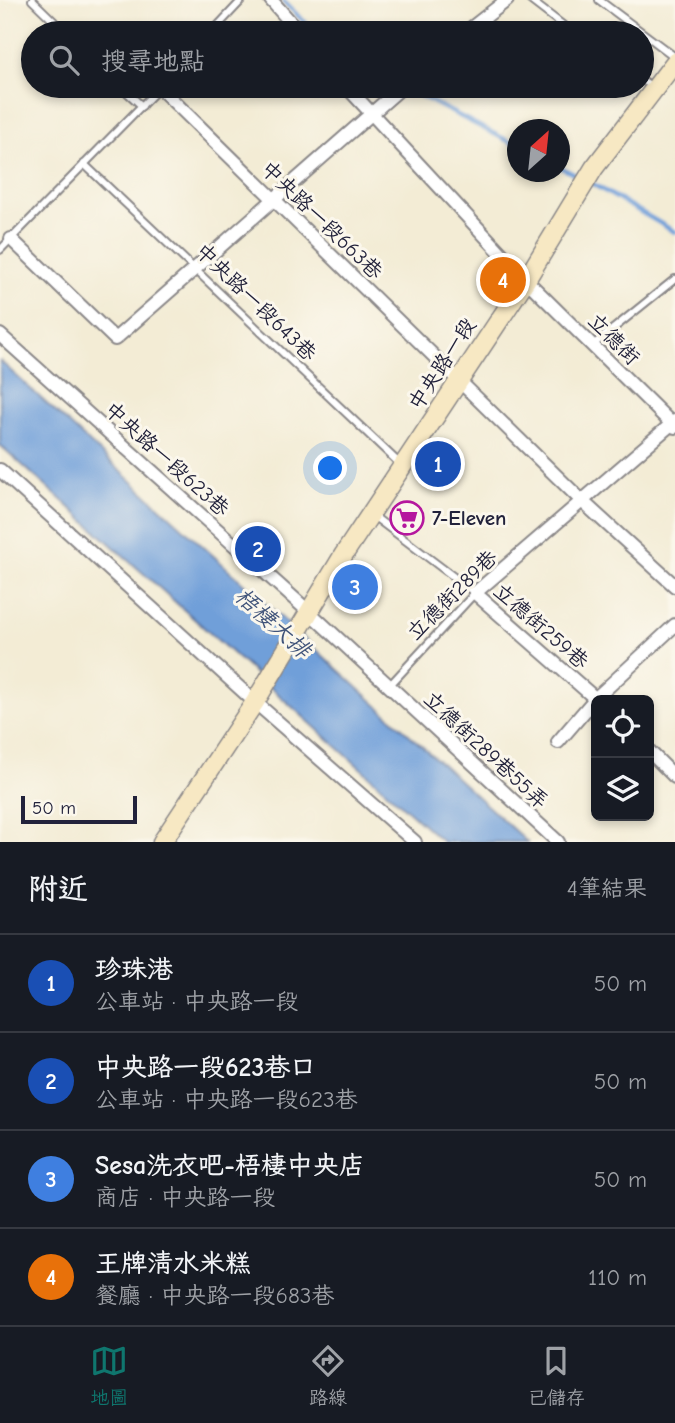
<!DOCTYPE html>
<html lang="zh-TW">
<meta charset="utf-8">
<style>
:root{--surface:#171b24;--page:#242831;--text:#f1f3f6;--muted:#9ea1a6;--line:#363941;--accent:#0f766e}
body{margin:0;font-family:"Comic Neue","LXGW WenKai TC",sans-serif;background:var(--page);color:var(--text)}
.controls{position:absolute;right:21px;bottom:21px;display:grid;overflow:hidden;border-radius:10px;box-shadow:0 4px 10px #0003}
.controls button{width:63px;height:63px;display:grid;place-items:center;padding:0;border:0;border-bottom:2px solid var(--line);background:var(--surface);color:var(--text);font:35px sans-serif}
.compass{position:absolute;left:507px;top:119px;width:63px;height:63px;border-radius:50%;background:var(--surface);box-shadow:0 4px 10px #0003;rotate:27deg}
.scale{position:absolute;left:21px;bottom:18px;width:116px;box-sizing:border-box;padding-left:7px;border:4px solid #22223b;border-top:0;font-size:19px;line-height:24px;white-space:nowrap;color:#22223b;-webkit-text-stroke:5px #fbf7ec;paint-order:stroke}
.you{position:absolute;left:331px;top:469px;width:24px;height:24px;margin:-18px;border:5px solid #fff;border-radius:50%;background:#1a73e8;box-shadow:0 0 0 10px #1a73e833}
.badge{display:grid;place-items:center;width:46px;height:46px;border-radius:50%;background:var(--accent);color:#fff;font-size:23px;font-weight:700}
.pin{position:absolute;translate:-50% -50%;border:4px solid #fff;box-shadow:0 2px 7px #0006}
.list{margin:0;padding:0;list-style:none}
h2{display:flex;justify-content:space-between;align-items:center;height:91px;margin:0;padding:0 28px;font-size:30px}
h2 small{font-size:23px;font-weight:400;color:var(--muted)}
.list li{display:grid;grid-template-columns:46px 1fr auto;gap:21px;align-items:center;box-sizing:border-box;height:98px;padding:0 28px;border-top:2px solid var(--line)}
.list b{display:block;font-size:26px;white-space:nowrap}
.list p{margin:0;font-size:23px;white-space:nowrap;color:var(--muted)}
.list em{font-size:23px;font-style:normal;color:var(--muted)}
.icon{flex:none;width:38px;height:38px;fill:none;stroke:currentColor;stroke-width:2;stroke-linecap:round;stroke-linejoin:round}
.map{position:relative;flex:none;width:675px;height:842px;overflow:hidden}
.search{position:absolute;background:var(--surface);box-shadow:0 4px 10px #0003;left:21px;right:21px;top:21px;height:77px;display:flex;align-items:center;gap:18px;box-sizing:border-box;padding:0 24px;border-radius:38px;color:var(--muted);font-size:26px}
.sheet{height:483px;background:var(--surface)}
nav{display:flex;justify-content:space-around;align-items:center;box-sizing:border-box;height:98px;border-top:2px solid var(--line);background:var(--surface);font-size:19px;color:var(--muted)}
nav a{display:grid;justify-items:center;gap:4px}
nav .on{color:var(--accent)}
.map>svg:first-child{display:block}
.water{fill:#6f9fd9;stroke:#48608a;stroke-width:2}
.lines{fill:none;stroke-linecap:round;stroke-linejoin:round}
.stream{stroke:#6f9fd9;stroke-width:4.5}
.lane-casing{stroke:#8a8788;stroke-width:10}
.street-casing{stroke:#8a8788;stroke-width:16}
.secondary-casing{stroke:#8a8788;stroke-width:21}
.lane{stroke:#fff;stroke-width:6}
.street{stroke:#fff;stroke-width:12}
.secondary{stroke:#f7e8c3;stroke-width:18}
.labels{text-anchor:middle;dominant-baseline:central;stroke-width:6;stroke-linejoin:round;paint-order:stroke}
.street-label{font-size:21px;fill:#22223b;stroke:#fbf7ec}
.poi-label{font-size:21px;font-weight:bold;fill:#22223b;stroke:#fbf7ec;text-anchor:start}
.water-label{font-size:23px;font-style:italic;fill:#41547a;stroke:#fbf7ec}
</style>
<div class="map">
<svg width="675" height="842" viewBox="0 0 675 842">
<rect width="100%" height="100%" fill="#fbf7ec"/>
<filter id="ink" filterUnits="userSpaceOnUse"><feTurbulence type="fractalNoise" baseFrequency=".0143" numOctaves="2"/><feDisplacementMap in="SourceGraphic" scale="14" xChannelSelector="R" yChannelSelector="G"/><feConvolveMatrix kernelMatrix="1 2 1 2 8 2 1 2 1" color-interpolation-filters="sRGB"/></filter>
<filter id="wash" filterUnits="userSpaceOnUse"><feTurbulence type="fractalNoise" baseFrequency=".00686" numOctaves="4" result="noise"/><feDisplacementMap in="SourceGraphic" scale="28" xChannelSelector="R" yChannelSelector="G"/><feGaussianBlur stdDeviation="1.57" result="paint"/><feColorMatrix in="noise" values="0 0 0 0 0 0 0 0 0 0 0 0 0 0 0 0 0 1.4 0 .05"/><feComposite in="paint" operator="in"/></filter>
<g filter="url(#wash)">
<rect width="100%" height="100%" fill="#f3ecd5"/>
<polygon class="water" points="0,361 527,842 443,842 0,445"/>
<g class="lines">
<g class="stream">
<polyline points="284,2 316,33"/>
<polyline points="403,87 518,146"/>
<polyline points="560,167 583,179"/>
<polyline points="591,183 675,232"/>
</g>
</g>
</g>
<g filter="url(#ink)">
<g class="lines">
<defs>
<g id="lane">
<polyline points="32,0 66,33"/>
<polyline points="530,0 573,33"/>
<polyline points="599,0 675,57"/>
<polyline points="211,33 242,0"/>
<polyline points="642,80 654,88"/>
<polyline points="120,86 142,106"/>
<polyline points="84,164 400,464"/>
<polyline points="0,250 160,87"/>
<polyline points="593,345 675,279"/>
<polyline points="372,515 475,593 390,685"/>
</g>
<g id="street">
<polyline points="271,0 300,33"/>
<polyline points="465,33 507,0"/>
<polyline points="346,86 526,280 675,427"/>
<polyline points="160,88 582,501 675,586"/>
<polyline points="11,239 115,339 403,86"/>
<polyline points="0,335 308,611 558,842"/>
<polyline points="0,470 255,702 415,842"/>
<polyline points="597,700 475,593 675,421"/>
<polyline points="558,742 595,699 675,625"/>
<polyline points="649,751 675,777"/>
</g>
<polyline id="secondary" points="162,842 255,702 344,554 526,280 594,168 675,62"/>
</defs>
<use href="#lane" class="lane-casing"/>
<use href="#street" class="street-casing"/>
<use href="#secondary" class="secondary-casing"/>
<use href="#lane" class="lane"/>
<use href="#street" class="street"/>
<use href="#secondary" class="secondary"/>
</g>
</g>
<defs>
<symbol id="supermarket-ring" viewBox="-11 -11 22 22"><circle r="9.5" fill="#fbf7ec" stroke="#b5179e" stroke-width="1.5"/><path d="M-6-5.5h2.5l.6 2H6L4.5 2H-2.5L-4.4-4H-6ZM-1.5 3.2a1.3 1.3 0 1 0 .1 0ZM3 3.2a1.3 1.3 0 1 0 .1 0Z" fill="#b5179e"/></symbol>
</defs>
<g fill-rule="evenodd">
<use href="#supermarket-ring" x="388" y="499" width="38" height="38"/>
</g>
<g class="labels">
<g class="street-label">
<text transform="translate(322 220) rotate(44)">中央路一段663巷</text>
<text transform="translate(256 302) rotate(44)">中央路一段643巷</text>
<text transform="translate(614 339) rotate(45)">立德街</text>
<text transform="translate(442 364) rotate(-57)">中央路一段</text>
<text transform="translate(167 459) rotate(42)">中央路一段623巷</text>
<text transform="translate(452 595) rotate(-45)">立德街289巷</text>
<text transform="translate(541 626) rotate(41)">立德街259巷</text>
<text transform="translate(486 750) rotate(43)">立德街289巷55弄</text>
</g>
<g class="poi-label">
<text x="432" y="518">7-Eleven</text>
</g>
<g class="water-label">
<text transform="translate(273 623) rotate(42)">梧棲大排</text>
</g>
</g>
</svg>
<div class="controls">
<button><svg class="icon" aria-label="locate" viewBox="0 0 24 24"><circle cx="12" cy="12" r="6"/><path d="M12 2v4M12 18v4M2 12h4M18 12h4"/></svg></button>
<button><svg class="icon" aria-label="layers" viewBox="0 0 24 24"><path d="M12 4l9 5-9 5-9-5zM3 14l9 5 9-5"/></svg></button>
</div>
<svg class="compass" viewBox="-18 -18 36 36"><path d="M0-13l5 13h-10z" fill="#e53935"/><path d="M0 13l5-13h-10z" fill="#9ea1a6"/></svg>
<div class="scale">50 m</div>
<div class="you"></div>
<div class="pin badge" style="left:438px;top:464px;background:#1a4fb4">1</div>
<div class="pin badge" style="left:258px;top:549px;background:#1a4fb4">2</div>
<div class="pin badge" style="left:355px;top:587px;background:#3f7fe0">3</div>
<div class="pin badge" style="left:503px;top:280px;background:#e8710a">4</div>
<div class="search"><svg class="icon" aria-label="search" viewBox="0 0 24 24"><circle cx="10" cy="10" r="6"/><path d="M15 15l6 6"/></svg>搜尋地點</div>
</div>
<section class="sheet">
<h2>附近<small>4筆結果</small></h2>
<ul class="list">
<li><span class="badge" style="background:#1a4fb4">1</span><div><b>珍珠港</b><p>公車站 · 中央路一段</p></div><em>50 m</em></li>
<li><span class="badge" style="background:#1a4fb4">2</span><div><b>中央路一段623巷口</b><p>公車站 · 中央路一段623巷</p></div><em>50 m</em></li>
<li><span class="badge" style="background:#3f7fe0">3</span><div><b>Sesa洗衣吧-梧棲中央店</b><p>商店 · 中央路一段</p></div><em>50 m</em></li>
<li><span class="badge" style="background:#e8710a">4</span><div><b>王牌清水米糕</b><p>餐廳 · 中央路一段683巷</p></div><em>110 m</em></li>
</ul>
</section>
<nav>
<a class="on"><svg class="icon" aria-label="map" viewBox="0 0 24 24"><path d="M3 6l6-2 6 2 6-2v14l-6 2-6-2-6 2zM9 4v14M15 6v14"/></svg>地圖</a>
<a><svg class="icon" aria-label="directions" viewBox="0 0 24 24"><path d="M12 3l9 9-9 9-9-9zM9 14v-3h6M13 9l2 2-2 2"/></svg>路線</a>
<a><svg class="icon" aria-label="saved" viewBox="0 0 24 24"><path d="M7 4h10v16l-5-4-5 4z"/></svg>已儲存</a>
</nav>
